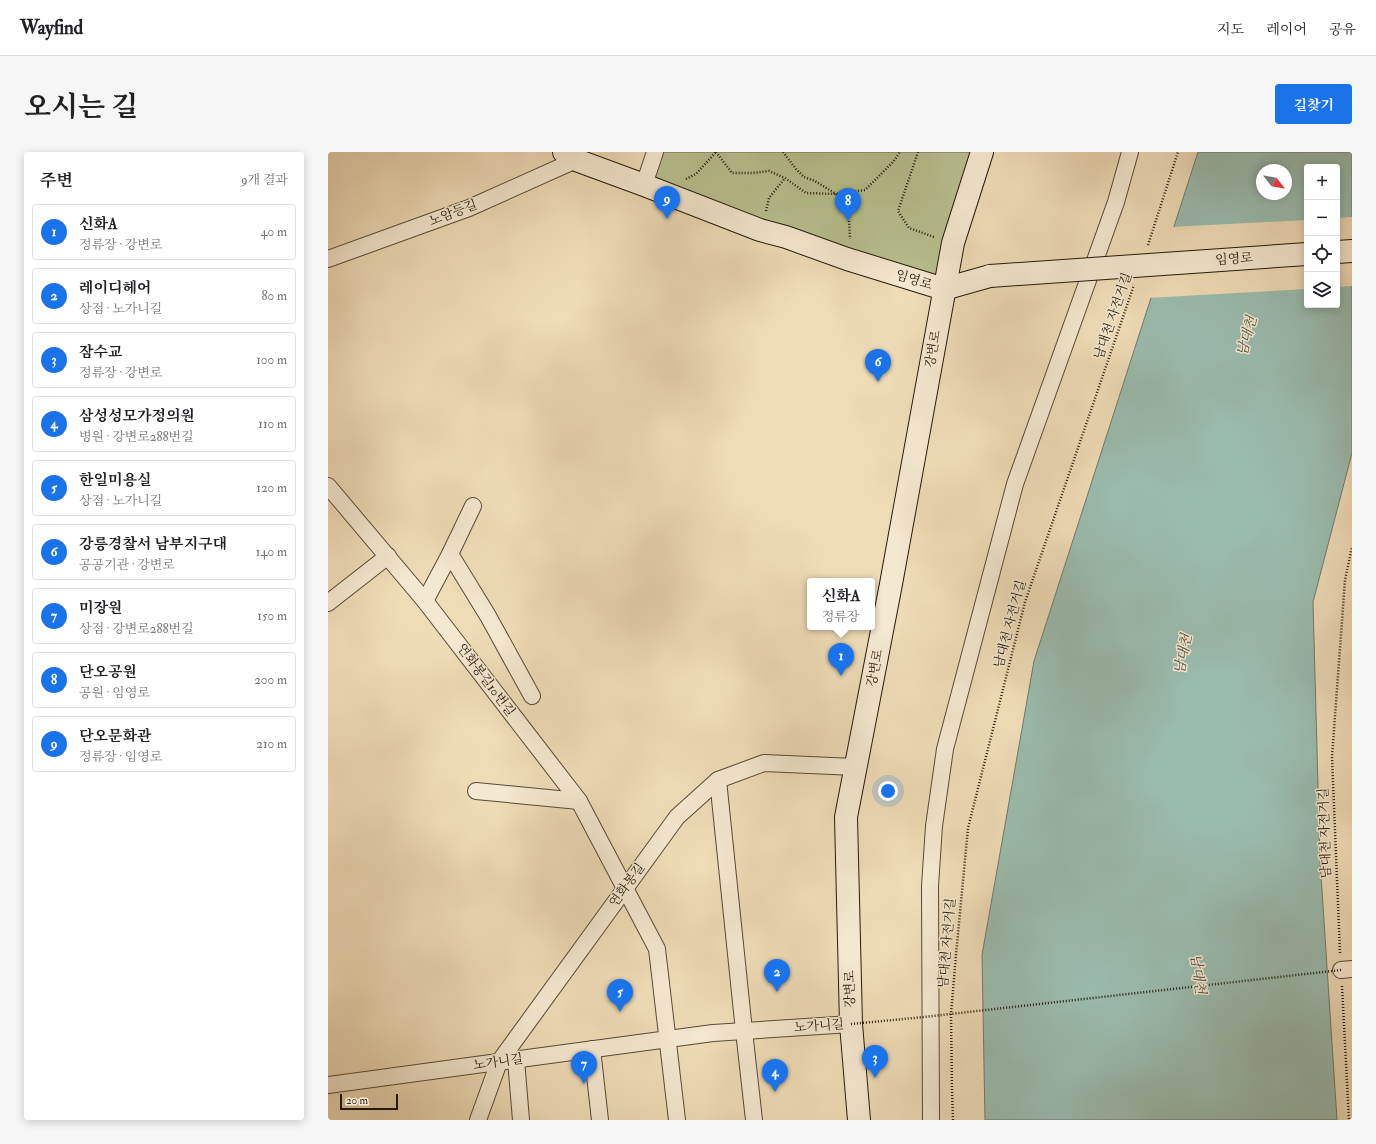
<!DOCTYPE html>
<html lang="ko">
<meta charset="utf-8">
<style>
:root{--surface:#fff;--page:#f6f6f6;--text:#202124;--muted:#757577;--line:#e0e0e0;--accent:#1a73e8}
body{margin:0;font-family:"IM FELL Double Pica","Noto Serif KR",serif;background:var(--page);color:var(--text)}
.controls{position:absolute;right:12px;top:12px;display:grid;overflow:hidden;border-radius:4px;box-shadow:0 2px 10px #0003}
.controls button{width:36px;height:36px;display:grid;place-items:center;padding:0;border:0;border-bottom:1px solid var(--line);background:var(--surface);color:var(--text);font:20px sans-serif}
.compass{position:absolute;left:928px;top:12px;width:36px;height:36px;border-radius:50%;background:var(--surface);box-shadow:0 2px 10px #0003;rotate:121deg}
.scale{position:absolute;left:12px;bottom:10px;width:58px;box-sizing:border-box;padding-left:4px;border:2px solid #251a0d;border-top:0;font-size:11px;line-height:14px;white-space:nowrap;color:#251a0d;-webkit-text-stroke:3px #f5e8d0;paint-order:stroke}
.you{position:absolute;left:560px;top:639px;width:14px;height:14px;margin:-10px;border:3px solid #fff;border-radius:50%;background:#1a73e8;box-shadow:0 0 0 6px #1a73e833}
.badge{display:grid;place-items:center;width:26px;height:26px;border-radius:50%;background:var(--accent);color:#fff;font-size:13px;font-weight:700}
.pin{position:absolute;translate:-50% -33px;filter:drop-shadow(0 1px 2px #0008)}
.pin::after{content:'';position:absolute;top:21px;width:14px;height:12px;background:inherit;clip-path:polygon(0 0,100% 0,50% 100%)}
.popup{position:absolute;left:479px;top:426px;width:68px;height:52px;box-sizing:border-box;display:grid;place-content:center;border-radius:4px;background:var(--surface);filter:drop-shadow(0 1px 3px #0005);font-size:13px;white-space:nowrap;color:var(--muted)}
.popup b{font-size:15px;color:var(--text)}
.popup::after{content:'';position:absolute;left:50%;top:100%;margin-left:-8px;border:8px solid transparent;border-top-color:var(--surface)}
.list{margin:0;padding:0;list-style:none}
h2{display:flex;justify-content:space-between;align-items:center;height:52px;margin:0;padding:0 16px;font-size:17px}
h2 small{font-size:13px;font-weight:400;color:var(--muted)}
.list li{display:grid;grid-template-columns:26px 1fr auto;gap:12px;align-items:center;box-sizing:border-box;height:56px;margin:0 8px 8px;padding:0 8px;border:1px solid var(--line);border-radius:4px}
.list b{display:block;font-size:15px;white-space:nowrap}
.list p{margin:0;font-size:13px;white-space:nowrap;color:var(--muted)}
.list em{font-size:13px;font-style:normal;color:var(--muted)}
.icon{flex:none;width:22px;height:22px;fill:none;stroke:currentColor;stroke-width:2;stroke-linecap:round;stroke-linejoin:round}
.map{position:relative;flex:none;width:1024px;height:968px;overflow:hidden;border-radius:4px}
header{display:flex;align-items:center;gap:24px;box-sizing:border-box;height:56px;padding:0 20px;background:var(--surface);border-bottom:1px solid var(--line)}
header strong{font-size:19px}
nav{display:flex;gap:22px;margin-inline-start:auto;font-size:14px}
.intro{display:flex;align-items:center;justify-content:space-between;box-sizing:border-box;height:96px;padding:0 24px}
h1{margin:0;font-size:28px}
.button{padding:10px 18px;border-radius:4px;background:var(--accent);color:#fff;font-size:14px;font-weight:700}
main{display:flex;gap:24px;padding:0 24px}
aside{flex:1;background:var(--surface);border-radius:4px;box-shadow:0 2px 10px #0003}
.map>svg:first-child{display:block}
.green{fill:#b8c08f;stroke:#6e6d4e}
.water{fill:#9abcaf;stroke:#6b7b6e;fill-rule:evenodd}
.pier{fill:#efdcb7}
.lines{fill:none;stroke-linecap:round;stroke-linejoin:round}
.street-casing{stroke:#584a38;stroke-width:18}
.secondary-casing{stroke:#251a0d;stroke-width:24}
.path{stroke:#251a0d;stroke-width:2.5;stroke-dasharray:1 2;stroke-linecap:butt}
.street{stroke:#f5e8d0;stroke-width:16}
.secondary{stroke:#f5e8d0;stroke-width:22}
.secondary-bridge-casing{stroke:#251a0d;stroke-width:24;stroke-linecap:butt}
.path-bridge{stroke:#251a0d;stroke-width:2.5;stroke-dasharray:1 2;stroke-linecap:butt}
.secondary-bridge{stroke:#f5e8d0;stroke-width:22}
.labels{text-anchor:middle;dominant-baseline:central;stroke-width:3;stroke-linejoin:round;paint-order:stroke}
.street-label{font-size:13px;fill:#251a0d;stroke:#f5e8d0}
.water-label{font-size:14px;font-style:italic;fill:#4e5346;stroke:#f5e8d0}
</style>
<header>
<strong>Wayfind</strong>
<nav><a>지도</a><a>레이어</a><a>공유</a></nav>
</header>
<div class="intro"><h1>오시는 길</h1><a class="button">길찾기</a></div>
<main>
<aside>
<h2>주변<small>9개 결과</small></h2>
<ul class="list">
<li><span class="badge">1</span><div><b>신화A</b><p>정류장 · 강변로</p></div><em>40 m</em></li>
<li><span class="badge">2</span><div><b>레이디헤어</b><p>상점 · 노가니길</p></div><em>80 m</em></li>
<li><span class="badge">3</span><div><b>잠수교</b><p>정류장 · 강변로</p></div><em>100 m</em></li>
<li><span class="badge">4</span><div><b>삼성성모가정의원</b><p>병원 · 강변로288번길</p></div><em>110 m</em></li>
<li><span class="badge">5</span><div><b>한일미용실</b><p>상점 · 노가니길</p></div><em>120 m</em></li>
<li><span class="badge">6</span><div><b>강릉경찰서 남부지구대</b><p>공공기관 · 강변로</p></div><em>140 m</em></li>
<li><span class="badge">7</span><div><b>미장원</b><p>상점 · 강변로288번길</p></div><em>150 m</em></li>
<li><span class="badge">8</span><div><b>단오공원</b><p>공원 · 임영로</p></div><em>200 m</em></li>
<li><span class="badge">9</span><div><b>단오문화관</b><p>정류장 · 임영로</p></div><em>210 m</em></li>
</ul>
</aside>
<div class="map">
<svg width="1024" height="968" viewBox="0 0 1024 968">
<rect width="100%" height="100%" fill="#efdcb7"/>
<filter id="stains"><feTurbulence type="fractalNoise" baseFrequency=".005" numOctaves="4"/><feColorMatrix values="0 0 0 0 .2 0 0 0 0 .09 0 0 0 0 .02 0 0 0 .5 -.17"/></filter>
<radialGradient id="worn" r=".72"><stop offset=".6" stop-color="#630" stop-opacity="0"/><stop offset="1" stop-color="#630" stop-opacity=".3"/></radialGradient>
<polygon class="green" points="327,0 652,0 616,137 316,33"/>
<path class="water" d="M870,0H1024V301L985,450L992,708L1009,968H657L654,803L706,509ZM979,15H1009V153H979ZM934,18H958V42H934Z"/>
<g class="pier">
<polygon points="1024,65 1024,134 1009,135 1009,66"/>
<polygon points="979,68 979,137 820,146 843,75"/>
</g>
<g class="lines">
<defs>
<g id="street">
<polyline points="316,33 327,0"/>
<polyline points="0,107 141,56 248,8"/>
<polyline points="0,334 97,449 251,649 329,797 349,968"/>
<polyline points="122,402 160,464 204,544"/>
<polyline points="97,449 122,402 145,354"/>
<polyline points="0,451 60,404"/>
<polyline points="390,628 416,879 426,968"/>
<polyline points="148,639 251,649"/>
<polyline points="1013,818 1024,817"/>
<polyline points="264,897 272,968"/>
<polyline points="188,908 193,968"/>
<polyline points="0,933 385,881 523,872"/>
<polyline points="150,968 171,910 349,665 390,628 436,611 527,615"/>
<polyline points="603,968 602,734 606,674 617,597 687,332 788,50 802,0"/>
</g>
<g id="secondary">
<polyline points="236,0 248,8 316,33 432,78 458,85 519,107 616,137 662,124"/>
<polyline points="1009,100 1024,99"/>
<polyline points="531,968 523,872 518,665 563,432 625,91 654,0"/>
</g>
</defs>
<use href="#street" class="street-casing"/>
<use href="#secondary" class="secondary-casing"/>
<g class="path">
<polyline points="388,0 404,21 425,21 441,19 457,26 478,41 508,42 537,38 565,10 572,0"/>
<polyline points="455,0 468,17 476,25 487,29 508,42 521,68 522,87"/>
<polyline points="590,0 570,59 581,76 606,85"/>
<polyline points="358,27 368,22 388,0"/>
<polyline points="438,59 441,46 457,26"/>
<polyline points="820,93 850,0"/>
<polyline points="1012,801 1004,605 1017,428 1024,395"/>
<polyline points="1014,834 1021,968"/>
<polyline points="625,968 624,938 623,862 628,803 640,676 697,450 806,133"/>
</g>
<use href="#street" class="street"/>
<use href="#secondary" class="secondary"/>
<defs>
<polyline id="secondary-bridge" points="662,124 979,102"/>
</defs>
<use href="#secondary-bridge" class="secondary-bridge-casing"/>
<polyline class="path-bridge" points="523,872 596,865 1013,818"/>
<use href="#secondary-bridge" class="secondary-bridge"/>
</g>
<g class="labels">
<g class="street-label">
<text transform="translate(125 61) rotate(-21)">노암등길</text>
<text transform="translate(906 107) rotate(-4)">임영로</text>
<text transform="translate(586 128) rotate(17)">임영로</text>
<text transform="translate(785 164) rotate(-71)">남대천 자전거길</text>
<text transform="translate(605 197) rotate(-80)">강변로</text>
<text transform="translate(682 472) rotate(-75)">남대천 자전거길</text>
<text transform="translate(547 516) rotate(-79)">강변로</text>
<text transform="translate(158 528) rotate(53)">연화봉길10번길</text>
<text transform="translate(997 681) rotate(-92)">남대천 자전거길</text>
<text transform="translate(299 733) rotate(-54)">연화봉길</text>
<text transform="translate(619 791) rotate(-85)">남대천 자전거길</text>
<text transform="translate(522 837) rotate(-91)">강변로</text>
<text transform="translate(491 874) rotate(-4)">노가니길</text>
<text transform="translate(170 910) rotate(-8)">노가니길</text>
</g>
<g class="water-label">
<text transform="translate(919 184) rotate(-75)">남대천</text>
<text transform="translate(855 502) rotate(-79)">남대천</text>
<text transform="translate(870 822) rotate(82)">남대천</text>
</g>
</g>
<rect width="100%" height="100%" filter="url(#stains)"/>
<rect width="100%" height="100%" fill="url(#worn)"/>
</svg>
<div class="controls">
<button>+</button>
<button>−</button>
<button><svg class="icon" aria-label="locate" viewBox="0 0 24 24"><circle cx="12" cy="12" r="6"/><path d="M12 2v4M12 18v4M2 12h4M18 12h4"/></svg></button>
<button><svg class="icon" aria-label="layers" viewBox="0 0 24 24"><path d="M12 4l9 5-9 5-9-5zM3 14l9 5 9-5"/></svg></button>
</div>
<svg class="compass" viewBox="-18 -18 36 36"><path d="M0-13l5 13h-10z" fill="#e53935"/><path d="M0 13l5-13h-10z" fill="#757577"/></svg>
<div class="scale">20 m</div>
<div class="you"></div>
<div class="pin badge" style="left:513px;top:524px">1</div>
<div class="popup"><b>신화A</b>정류장</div>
<div class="pin badge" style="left:449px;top:840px">2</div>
<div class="pin badge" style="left:547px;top:926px">3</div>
<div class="pin badge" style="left:447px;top:940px">4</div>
<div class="pin badge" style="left:292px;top:860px">5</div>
<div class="pin badge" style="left:550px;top:230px">6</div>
<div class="pin badge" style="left:256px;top:932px">7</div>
<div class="pin badge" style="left:520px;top:69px">8</div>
<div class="pin badge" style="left:339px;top:67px">9</div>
</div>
</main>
